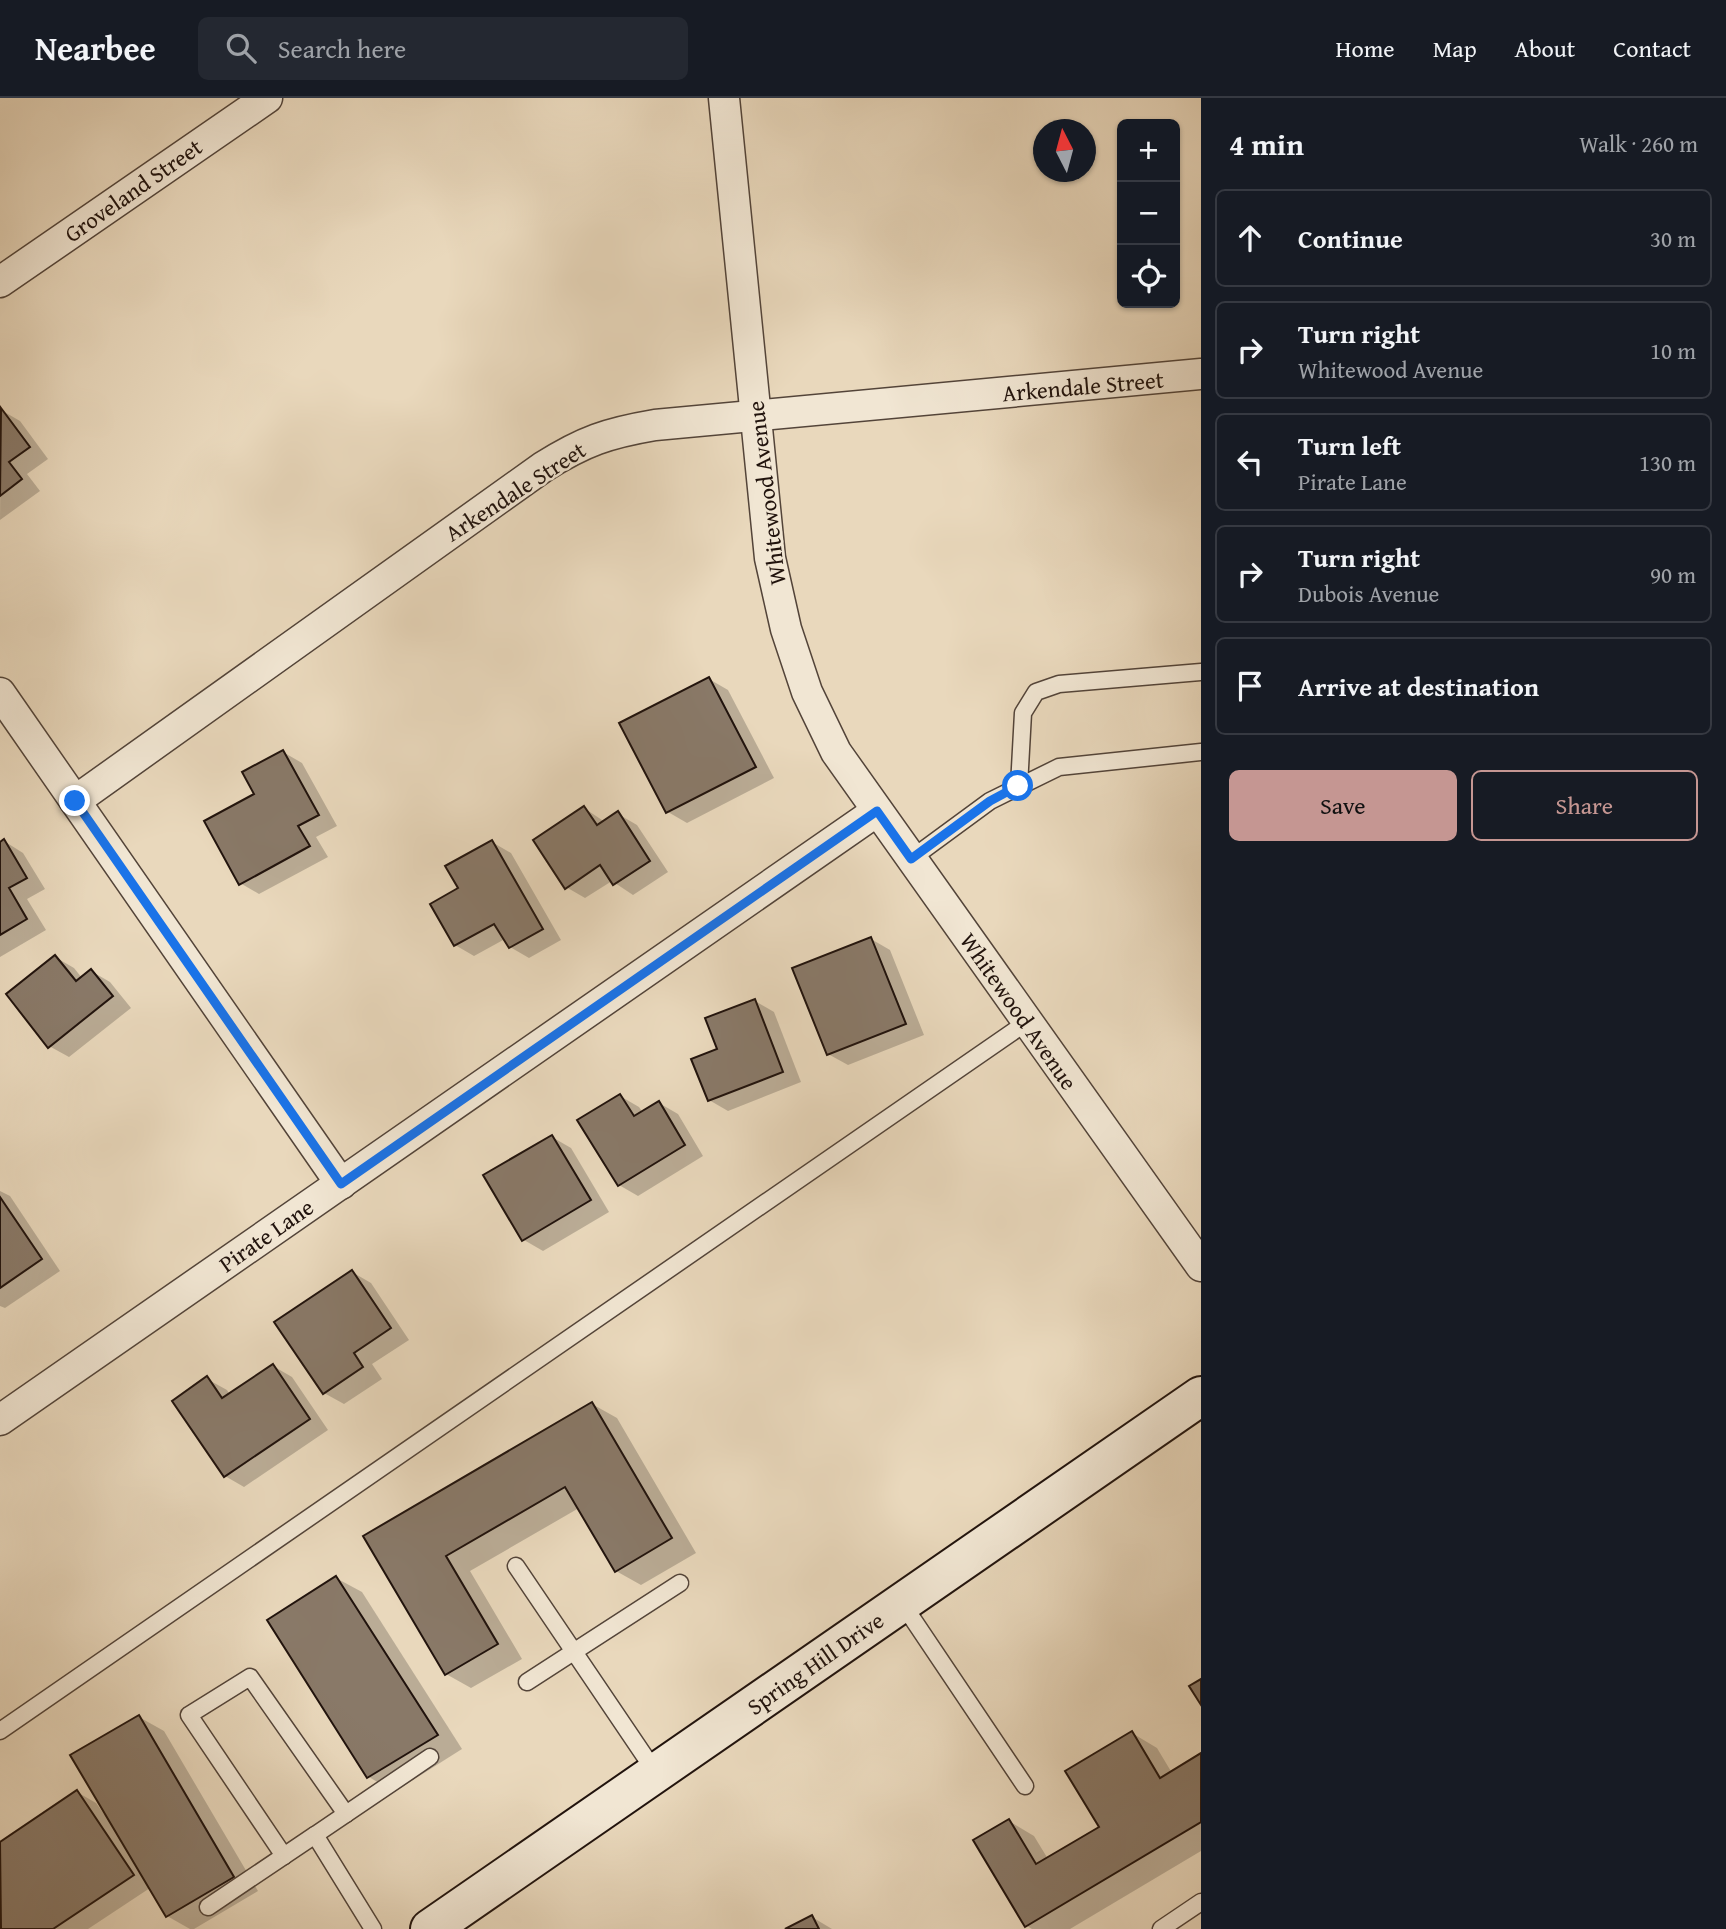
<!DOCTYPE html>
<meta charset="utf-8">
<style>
:root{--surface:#171b24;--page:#242831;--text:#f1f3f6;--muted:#9ea1a6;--line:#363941;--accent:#c59692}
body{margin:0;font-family:"Gentium Book Plus",serif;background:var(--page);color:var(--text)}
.controls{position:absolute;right:21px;top:21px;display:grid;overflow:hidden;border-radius:10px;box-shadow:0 2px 5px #0004}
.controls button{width:63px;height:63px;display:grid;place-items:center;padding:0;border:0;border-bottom:2px solid var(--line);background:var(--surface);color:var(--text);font:35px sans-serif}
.compass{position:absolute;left:1033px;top:21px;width:63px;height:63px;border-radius:50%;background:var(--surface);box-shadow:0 2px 5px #0004;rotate:354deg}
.stop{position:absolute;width:21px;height:21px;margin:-16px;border:5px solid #1a73e8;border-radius:50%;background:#fff}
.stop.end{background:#1a73e8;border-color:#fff;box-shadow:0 2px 7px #0008}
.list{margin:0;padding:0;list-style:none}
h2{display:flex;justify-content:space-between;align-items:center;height:91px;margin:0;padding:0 28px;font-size:30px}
h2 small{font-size:23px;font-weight:400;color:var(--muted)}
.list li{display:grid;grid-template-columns:46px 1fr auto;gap:21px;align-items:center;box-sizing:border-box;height:98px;margin:0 14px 14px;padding:0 14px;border:2px solid var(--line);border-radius:10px}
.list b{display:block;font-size:26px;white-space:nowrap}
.list p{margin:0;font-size:23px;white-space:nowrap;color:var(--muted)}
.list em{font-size:23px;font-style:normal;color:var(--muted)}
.actions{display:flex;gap:14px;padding:21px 28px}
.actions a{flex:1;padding:16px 0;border:2px solid var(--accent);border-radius:10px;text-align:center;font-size:24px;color:var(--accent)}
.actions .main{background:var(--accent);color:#111}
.icon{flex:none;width:38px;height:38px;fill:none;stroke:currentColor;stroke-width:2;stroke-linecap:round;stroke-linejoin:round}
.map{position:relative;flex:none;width:1201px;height:1831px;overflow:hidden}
header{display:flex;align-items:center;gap:42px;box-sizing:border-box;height:98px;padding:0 35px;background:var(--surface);border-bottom:2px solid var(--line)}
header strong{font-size:33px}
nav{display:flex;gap:38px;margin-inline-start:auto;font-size:24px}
.search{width:490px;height:63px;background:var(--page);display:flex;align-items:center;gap:18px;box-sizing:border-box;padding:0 24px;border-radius:10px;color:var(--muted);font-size:26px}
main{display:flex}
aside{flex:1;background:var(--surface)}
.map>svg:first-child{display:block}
.shadow{fill:#0003}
.building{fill:#897968;stroke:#21130d;stroke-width:2}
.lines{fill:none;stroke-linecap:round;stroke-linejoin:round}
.lane-casing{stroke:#534439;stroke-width:19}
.street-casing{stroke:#534439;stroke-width:33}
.secondary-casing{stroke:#21130d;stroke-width:42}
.lane{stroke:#f1e6d3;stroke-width:16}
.street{stroke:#f1e6d3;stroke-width:30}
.secondary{stroke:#f1e6d3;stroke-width:38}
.route{stroke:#1a73e8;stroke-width:9}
.labels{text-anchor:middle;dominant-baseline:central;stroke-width:5;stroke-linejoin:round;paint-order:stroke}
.street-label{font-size:23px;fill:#21130d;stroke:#f1e6d3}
</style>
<header>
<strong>Nearbee</strong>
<div class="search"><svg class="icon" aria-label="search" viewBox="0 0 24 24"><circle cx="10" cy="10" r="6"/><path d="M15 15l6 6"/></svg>Search here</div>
<nav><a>Home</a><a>Map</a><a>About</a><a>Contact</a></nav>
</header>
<main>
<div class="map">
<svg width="1201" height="1831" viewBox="0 0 1201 1831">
<rect width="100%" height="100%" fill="#e9d8bc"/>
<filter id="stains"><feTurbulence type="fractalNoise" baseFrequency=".00286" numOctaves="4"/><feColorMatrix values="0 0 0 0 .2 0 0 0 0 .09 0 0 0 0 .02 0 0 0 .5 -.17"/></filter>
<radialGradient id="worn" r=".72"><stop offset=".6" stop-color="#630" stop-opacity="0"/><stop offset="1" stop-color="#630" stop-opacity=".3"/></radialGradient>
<g class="shadow">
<polygon points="1,312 20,323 48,361 27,376 40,393 0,422"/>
<polygon points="709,581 728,592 774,680 687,725 668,714"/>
<polygon points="283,654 302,665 337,728 316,739 328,759 259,796 240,785 256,696"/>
<polygon points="584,710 605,724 618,716 637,727 668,774 633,797 612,783 585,800 566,789"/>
<polygon points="4,743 23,755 45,791 27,801 46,832 0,859 0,746"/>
<polygon points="492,744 511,755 561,842 529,860 510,849 505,841 474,858 455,847 460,791"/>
<polygon points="871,841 890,852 924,937 848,967 828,956"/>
<polygon points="55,859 74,870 82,880 91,873 110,884 131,910 69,959 49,948"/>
<polygon points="755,903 774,914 801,984 728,1013 709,1002 719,952"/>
<polygon points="620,998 639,1009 643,1015 659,1005 678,1016 703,1058 638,1098 619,1087"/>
<polygon points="552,1039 571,1050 609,1114 543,1153 524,1142"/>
<polygon points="0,1093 10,1098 60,1173 5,1210 0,1208"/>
<polygon points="352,1174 371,1185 409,1242 372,1266 382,1281 344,1306 324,1295"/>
<polygon points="273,1268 292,1279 328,1332 244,1389 225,1378 207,1281 227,1292 230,1297"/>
<polygon points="592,1306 617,1320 696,1455 641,1487 616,1473 579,1410 470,1473 522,1561 471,1590 446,1576 365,1438"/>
<polygon points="336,1480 362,1494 462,1651 394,1694 369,1679 269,1522"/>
<polygon points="139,1619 164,1633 258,1793 194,1831 190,1831 167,1818 150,1790 88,1831 0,1831 0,1746 77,1694 96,1705 104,1716 106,1715"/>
<polygon points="1132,1635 1157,1650 1172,1675 1201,1657 1201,1753 1070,1831 1032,1831 1027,1828 1009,1723 1034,1738 1048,1761 1101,1729"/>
<polygon points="812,1819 832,1831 789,1831"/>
</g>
<g class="building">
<polygon points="1,310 30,349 9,364 22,381 0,398"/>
<polygon points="709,579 756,669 666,715 619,625"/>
<polygon points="283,652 319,717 298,728 310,748 239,787 204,723 254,696 242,674"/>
<polygon points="584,708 597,727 618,713 650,763 613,787 600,767 565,791 533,742"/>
<polygon points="4,741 27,780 9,790 27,821 0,837 0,744"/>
<polygon points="492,742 543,831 509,850 494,826 454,848 430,806 458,790 445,768"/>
<polygon points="871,839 906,926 827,957 792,870"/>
<polygon points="55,857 76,883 91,871 113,898 48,950 6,896"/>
<polygon points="755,901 783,974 708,1003 691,961 717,951 705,920"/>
<polygon points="620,996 634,1018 659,1003 685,1047 618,1088 577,1022"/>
<polygon points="552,1037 591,1102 522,1143 483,1077"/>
<polygon points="0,1099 42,1161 0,1190"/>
<polygon points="352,1172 391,1230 354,1255 363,1269 323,1296 274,1224"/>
<polygon points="273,1266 310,1321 224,1379 172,1303 207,1278 222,1300"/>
<polygon points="592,1304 672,1440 615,1474 565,1389 446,1458 498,1546 445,1577 363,1438"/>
<polygon points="336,1478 438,1637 367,1680 267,1522"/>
<polygon points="1201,1581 1201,1607 1189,1588"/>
<polygon points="139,1617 234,1779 166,1819 70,1657"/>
<polygon points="1132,1633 1160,1680 1201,1655 1201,1724 1025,1829 973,1742 1009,1721 1036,1766 1099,1729 1065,1673"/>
<polygon points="77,1692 134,1777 53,1831 1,1831 0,1744"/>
<polygon points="812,1817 819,1831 785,1831"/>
</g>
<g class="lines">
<defs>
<g id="lane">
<polyline points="1019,688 1023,615 1036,594 1059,586 1201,574"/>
<polyline points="911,761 990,703 1059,669 1201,654"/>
<polyline points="516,1468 656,1675"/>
<polyline points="902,1505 1025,1688"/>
<polyline points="527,1584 680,1485"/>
<polyline points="0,1633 1027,924"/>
<polyline points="284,1758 189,1617 250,1579 346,1716"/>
<polyline points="208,1809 315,1737"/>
<polyline points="373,1831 315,1737 430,1659"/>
<polyline points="1161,1831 1201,1804"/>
</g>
<g id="street">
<polyline points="724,0 770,460 786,531 807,594 836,654 1201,1168"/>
<polyline points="0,184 267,0"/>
<polyline points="0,595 341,1086"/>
<path d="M75,703L543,369C584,343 608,335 655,327L1201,276"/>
<polyline points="0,1322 877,713"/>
</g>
<polyline id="secondary" points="430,1831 1201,1298"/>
</defs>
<use href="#lane" class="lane-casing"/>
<use href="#street" class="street-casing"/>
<use href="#secondary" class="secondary-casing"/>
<use href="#lane" class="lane"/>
<use href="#street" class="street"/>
<use href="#secondary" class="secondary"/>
</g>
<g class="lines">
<polyline class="route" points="75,703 341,1086 877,713 911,761 990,703 1018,688"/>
</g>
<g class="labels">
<g class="street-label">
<text transform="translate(133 92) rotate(-35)">Groveland Street</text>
<text transform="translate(1083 288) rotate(-5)">Arkendale Street</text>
<text transform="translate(515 393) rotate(-33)">Arkendale Street</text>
<text transform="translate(766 395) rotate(-97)">Whitewood Avenue</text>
<text transform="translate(1019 913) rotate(55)">Whitewood Avenue</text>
<text transform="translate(266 1137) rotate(-35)">Pirate Lane</text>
<text transform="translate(815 1565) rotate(-35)">Spring Hill Drive</text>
</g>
</g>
<rect width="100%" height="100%" filter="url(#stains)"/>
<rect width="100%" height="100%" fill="url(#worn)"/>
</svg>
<div class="controls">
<button>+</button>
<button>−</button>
<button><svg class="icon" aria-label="locate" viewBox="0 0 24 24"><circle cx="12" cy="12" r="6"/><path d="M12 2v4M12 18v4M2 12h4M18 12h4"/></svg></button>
</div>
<svg class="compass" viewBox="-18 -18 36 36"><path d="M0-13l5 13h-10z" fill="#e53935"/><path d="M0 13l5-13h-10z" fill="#9ea1a6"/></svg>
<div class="stop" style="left:1018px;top:688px"></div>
<div class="stop end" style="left:75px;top:703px"></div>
</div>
<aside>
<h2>4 min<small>Walk · 260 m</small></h2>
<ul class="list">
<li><svg class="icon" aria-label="ahead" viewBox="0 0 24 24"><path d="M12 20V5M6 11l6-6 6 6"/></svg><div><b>Continue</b></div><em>30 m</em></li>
<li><svg class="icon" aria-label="right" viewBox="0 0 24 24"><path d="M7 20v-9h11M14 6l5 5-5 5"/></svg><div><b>Turn right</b><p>Whitewood Avenue</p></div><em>10 m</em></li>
<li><svg class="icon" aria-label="left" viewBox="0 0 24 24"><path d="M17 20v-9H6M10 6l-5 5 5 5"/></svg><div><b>Turn left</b><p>Pirate Lane</p></div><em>130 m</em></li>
<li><svg class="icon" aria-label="right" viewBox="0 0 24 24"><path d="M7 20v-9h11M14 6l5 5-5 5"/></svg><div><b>Turn right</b><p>Dubois Avenue</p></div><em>90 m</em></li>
<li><svg class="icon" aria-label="arrive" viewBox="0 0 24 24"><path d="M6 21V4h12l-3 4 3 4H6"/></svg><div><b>Arrive at destination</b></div></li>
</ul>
<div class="actions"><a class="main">Save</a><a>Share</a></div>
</aside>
</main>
